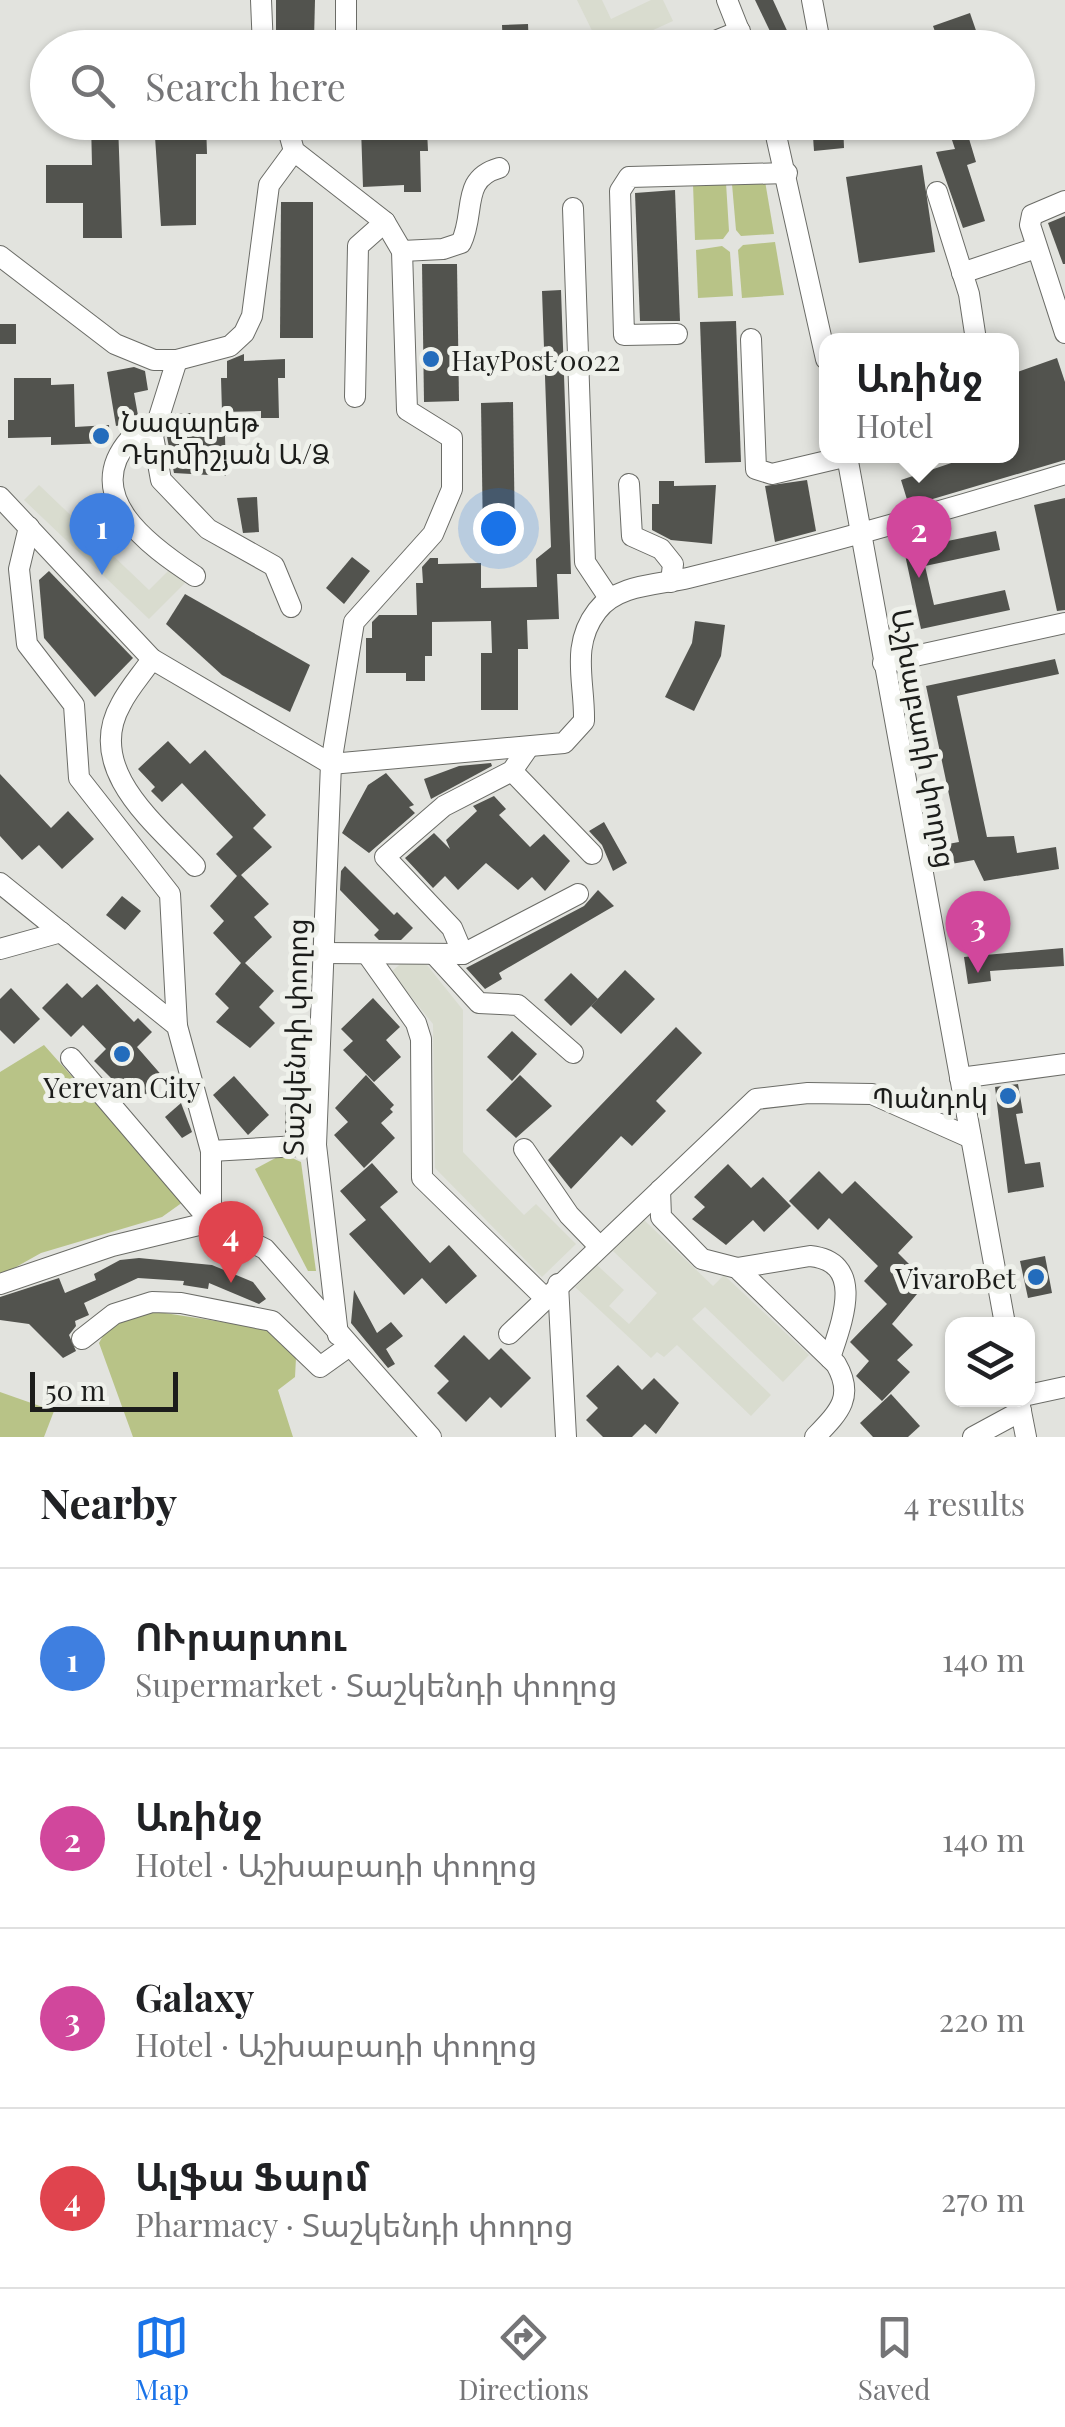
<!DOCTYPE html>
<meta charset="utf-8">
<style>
:root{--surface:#fff;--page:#f6f6f6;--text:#202124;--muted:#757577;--line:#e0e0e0;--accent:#1a73e8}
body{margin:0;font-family:"Playfair Display","Noto Sans Armenian",serif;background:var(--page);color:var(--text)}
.controls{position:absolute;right:30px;bottom:30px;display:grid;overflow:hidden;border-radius:20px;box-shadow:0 2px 8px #0004}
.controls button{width:90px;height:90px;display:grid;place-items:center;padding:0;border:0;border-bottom:2px solid var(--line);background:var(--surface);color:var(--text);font:50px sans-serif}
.scale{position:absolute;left:30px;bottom:25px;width:148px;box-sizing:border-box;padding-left:10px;border:5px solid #1c1d1b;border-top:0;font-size:28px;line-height:35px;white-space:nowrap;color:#1c1d1b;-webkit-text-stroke:8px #eff1eb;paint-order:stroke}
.you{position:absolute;left:498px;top:528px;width:35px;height:35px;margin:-25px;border:8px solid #fff;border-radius:50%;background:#1a73e8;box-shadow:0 0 0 15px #1a73e833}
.badge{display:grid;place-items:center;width:65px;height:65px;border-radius:50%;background:var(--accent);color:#fff;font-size:32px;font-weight:700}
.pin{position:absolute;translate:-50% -82px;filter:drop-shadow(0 2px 5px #0008)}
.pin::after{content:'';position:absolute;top:52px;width:35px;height:30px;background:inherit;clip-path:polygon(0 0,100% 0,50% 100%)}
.popup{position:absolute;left:819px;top:333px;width:200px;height:130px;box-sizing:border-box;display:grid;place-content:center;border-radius:20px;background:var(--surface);filter:drop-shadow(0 2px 8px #0005);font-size:32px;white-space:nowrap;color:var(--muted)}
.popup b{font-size:38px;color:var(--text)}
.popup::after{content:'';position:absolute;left:50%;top:100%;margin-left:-20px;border:20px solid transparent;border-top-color:var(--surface)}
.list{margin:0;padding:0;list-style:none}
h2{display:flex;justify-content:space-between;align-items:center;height:130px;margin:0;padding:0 40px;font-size:42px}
h2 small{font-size:32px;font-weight:400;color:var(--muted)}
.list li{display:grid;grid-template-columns:65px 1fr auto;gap:30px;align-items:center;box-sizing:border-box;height:180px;padding:0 40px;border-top:2px solid var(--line)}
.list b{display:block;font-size:38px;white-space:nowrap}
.list p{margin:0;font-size:32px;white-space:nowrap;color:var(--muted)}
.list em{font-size:32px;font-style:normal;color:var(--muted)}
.icon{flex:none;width:55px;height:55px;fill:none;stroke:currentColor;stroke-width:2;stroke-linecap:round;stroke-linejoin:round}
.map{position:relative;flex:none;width:1065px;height:1437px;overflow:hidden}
.search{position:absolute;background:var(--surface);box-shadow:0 2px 8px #0004;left:30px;right:30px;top:30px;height:110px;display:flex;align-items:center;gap:25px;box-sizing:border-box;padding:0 35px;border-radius:55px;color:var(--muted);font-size:38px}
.sheet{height:850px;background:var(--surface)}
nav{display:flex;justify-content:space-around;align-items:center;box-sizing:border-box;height:140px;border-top:2px solid var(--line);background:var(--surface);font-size:28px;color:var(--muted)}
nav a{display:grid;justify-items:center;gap:5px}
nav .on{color:var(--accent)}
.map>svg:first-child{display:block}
.built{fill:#d9dccf}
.green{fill:#b8c387}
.building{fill:#52534e}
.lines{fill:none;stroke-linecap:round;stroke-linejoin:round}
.minor-casing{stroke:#6b6c67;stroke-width:22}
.minor{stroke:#fff;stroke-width:20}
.poi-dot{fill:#236cbc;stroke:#eff1eb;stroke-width:4}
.labels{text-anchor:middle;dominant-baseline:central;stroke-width:10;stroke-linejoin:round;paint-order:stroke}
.poi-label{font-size:28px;fill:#1c1d1b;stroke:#eff1eb;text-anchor:start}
.street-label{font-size:28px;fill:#1c1d1b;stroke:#eff1eb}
</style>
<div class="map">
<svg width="1065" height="1437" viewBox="0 0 1065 1437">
<rect width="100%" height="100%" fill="#e2e3de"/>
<g class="built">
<polygon points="577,0 602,0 611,19 651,0 663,0 673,21 616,47 600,47"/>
<polygon points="39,485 149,590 171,568 186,582 149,619 24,500"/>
<polygon points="405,960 427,965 463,1010 463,1152 524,1215 536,1204 576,1244 542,1277 435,1168 433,1024 391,972"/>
<polygon points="643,1219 713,1286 724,1275 809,1355 783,1382 705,1307 692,1319 771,1395 751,1416 677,1345 664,1357 657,1352 651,1358 575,1287 597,1265 624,1290 609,1306 629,1324 657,1293 613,1251"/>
</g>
<g class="green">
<polygon points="765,181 774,234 741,236 736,230 732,184"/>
<polygon points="726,183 729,231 723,239 695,240 693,184"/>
<polygon points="775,242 784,295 742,298 738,250 743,245"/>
<polygon points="722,246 730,252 733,296 698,298 696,250"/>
<polygon points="44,1045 183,1202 162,1217 41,1253 0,1276 0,1072"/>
<polygon points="283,1154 301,1162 316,1271 308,1271 255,1169"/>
<path d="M152,1311L268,1329L296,1358L295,1377L278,1390L293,1437H133L99,1343C111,1320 128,1317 152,1311Z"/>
<polygon points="0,1392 54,1411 44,1437 0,1437"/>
</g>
<g class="building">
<polygon points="276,0 315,0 314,39 276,38"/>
<polygon points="755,0 773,0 795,48 778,48"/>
<polygon points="970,13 982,48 941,48 933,26"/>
<polygon points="528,24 529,48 503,48 502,25"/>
<polygon points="91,122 118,123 122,238 83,238 83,203 46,203 46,165 92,165"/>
<polygon points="154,122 206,122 207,154 196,154 196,225 161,226"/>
<polygon points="812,122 843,122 844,148 814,151"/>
<polygon points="946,122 964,122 976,162 967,165 985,221 963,228 936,152 955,149"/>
<polygon points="386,127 386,131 427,130 428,151 420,151 421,192 404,192 404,185 363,187 361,128"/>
<polygon points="922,165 935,252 859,263 846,177"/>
<polygon points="675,190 680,321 640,321 635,193"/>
<polygon points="281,202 313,202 313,338 280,338"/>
<polygon points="1065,216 1065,264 1063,264 1048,223"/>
<polygon points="422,264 457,264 459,401 424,402"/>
<polygon points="561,290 571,574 557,574 559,619 527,620 528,649 518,649 518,710 481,710 481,653 492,653 491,621 432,622 432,656 425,656 425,681 406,681 406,673 366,673 366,638 372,638 372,622 379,615 417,615 416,583 423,583 422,567 430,558 438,558 438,564 481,563 481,588 537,587 536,559 551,547 542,291"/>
<polygon points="736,321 741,462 705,463 700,322"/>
<rect x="0" y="324" width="16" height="20"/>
<polygon points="244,354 244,361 285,359 285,378 278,378 279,418 261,418 261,411 222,412 221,378 227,378 227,361"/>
<polygon points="1057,358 1065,382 1065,460 909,506 901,480 972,456 1012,456 1012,374"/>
<polygon points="134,367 145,371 148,390 134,393 139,421 116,426 107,372"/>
<polygon points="14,378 51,378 51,385 74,384 75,427 109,425 110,443 51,445 51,437 8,438 8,420 14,420"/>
<polygon points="513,402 515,539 483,539 481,403"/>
<polygon points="175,413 191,413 191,419 230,418 231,435 225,436 226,476 174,473 167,437 174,437"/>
<polygon points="807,480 816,531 775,542 765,486"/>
<polygon points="659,481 674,481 674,486 716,485 712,544 671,540 652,530 652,504 659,504"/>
<polygon points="257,497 259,532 243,533 237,498"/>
<polygon points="1065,498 1065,610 1057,611 1034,505"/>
<polygon points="996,531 1000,550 925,566 934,605 1005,590 1010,610 921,629 904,550"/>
<polygon points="352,557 370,571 344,604 326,588"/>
<polygon points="49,571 133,658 95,697 44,638 39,580"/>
<polygon points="185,594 310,665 290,712 222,675 166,624"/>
<polygon points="695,621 725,625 721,656 694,711 665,697 692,643"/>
<polygon points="1055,659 1059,674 957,696 987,837 1014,836 1017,853 1056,847 1059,869 984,881 974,860 951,864 948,844 959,842 926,686"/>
<polygon points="168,741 190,764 205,750 266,815 253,828 272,847 241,875 269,904 254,917 272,937 245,963 274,991 259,1007 275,1023 250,1048 216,1022 229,1008 215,994 241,963 213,933 224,921 210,906 237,876 216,854 233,837 182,783 162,802 151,791 155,787 138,769"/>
<polygon points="491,763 492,766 431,799 424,779 459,766"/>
<polygon points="386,773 414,805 409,807 415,813 369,853 342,833 368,785"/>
<polygon points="0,774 51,828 68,811 94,839 62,869 39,845 22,860 0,836"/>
<polygon points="494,796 506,809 499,815 530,847 544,834 570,861 545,891 532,877 518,890 486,863 458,890 445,876 433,888 405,858 434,833 450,849 446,840 477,811 473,806"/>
<polygon points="604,822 627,863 613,871 602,845 589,831"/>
<polygon points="345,866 394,915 397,912 413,928 401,940 379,940 374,935 379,930 340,890 341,871"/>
<polygon points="598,890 614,906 499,973 502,979 485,989 466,968 584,906"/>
<polygon points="122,896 141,911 125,930 106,915"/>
<polygon points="1063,948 1064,966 990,971 991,981 968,984 964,957"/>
<polygon points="625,970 655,999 621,1034 591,1006"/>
<polygon points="571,973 598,999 571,1026 544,1000"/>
<polygon points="67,983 82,998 97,984 134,1022 138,1018 152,1032 137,1047 164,1078 136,1103 94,1061 106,1049 83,1025 71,1037 42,1008"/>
<polygon points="11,988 40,1019 14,1044 0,1030 0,999"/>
<polygon points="373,998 400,1027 386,1040 401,1057 374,1082 343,1050 353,1041 341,1029"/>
<polygon points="676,1027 702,1053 656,1101 666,1111 632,1146 621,1136 571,1189 548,1160"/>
<polygon points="512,1031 537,1054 512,1081 487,1057"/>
<polygon points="366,1075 394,1105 390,1109 393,1112 381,1123 395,1138 364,1168 334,1135 348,1122 335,1108"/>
<polygon points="520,1075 552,1106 516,1138 486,1110"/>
<polygon points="234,1076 269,1115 248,1135 213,1095"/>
<polygon points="1018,1084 1023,1113 1016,1114 1025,1164 1040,1162 1044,1187 1008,1193 995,1087"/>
<polygon points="286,1087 303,1087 302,1131 285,1133"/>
<polygon points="181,1103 192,1132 182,1138 165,1117"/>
<polygon points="372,1163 398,1192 380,1207 430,1263 449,1245 477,1276 446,1304 422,1278 404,1295 349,1234 366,1220 340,1191"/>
<polygon points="728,1164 751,1188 763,1177 791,1206 764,1232 753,1220 726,1245 692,1219 705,1207 694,1197"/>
<polygon points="819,1171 842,1194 855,1181 913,1237 898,1253 927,1282 892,1324 913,1345 897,1360 910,1372 882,1401 856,1376 869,1361 850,1342 887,1304 864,1281 878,1266 829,1218 818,1230 789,1201"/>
<polygon points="1045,1256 1052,1293 1028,1298 1020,1261"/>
<polygon points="139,1258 212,1265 253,1282 266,1299 259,1304 209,1283 208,1289 183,1285 184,1281 138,1278 84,1303 89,1315 75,1321 76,1326 69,1335 76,1351 63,1358 29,1324 0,1320 0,1297 59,1278 65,1293 96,1280 94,1274 120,1260"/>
<polygon points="354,1290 377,1333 391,1322 403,1336 386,1349 395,1364 388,1368 351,1323"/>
<polygon points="464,1335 489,1360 501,1348 531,1378 501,1408 490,1397 466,1422 437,1393 449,1381 434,1366"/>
<polygon points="618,1365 642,1390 654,1378 679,1403 656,1434 645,1424 632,1437 603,1437 586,1420 598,1408 586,1396"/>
<polygon points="891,1394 920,1426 908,1437 873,1437 860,1423"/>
</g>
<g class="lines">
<defs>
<g id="minor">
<polyline points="261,0 263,48"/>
<polyline points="346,0 346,48"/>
<polyline points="727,0 746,48"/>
<polyline points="812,0 821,48"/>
<polyline points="698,48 740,31"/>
<polyline points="286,122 294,151 385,222 402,251 407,410 452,438 452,489 433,534 354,622 331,764 316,1145 338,1335"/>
<polyline points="773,122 826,359"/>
<polyline points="937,192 969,294 976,340"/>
<polyline points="1065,201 1032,215 1030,225 1065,333"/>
<polyline points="573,208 585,562 609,598"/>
<path d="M402,251L443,249L461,243C476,213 460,179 499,168"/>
<polyline points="0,256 115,344 154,360 177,360 230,346 244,333 252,316 269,185 294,151"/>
<polyline points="962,273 1036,248"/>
<polyline points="677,334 624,335 620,191 629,177 787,173"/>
<polyline points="751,339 756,469 772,474 848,456"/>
<polyline points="177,360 153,436 161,480 208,529 274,566 291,607"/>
<polyline points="355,397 358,246 385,222"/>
<path d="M153,436L130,439C80,496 149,546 195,576"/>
<polyline points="847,456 1005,1324"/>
<polyline points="629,484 632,536 661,549 673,564 671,582"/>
<polyline points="0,497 152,659 331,764"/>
<polyline points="29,527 19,569 27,644 74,705 79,778 170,894 177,1026"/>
<path d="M152,659C142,674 129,688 121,704C84,769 156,824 195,866"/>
<polyline points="883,663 1065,623"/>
<path d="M331,764L564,743L584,721C585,682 570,646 597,611C617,584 659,585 688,578C815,547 940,512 1065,474"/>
<polyline points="512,771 592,854"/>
<polyline points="0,883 177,1026 211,1151 211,1222"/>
<polyline points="0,949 61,932"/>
<polyline points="322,953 463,954 578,894"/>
<polyline points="367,954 416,1023 421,1039 422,1178 544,1297"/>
<polyline points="434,954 479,1003 518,1005 573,1053"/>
<polyline points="463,954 452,928 385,857 444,806 512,771 528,748"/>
<polyline points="71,1058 211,1222"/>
<polyline points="960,1078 1065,1064"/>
<polyline points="524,1149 569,1215 599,1246"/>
<polyline points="211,1151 316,1145"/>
<path d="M660,1190L661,1217L702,1259L737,1268L836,1364C855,1397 839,1412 815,1437"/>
<path d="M737,1268L810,1256C867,1262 841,1324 830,1358"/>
<polyline points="0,1284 112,1246 211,1222 265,1249 431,1437"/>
<polyline points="558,1284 566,1437"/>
<polyline points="509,1334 756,1099 808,1093 872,1094 971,1138"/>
<polyline points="82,1339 114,1314 152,1302 181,1303 272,1321 320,1367 348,1347"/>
<polyline points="1028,1395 1065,1387"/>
<polyline points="1019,1401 1026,1437"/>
<polyline points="973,1437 1021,1411"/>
</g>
</defs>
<use href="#minor" class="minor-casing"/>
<use href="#minor" class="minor"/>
</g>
<g class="poi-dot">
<circle cx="431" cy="359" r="10"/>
<circle cx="101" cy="436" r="10"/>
<circle cx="122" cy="1054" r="10"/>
<circle cx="1008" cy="1096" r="10"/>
<circle cx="1036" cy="1277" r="10"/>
</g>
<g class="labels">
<g class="poi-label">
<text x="451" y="359">HayPost 0022</text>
<text x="121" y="420">Նազարեթ<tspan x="121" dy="32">Դերմիշյան Ա/Ձ</tspan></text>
<text x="122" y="1086" text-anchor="middle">Yerevan City</text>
<text x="988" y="1096" text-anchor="end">Պանդոկ</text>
<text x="1016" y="1277" text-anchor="end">VivaroBet</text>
</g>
<g class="street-label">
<text transform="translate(925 738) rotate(80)">Աշխաբադի փողոց</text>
<text transform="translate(294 1037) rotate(-89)">Տաշկենդի փողոց</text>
</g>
</g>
</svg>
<div class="controls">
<button><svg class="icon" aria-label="layers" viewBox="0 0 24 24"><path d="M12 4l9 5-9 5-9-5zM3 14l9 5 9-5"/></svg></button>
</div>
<div class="scale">50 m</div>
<div class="you"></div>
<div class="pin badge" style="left:102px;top:575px;background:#3f7fe0">1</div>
<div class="pin badge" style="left:919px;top:578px;background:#d1479c">2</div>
<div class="popup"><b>Առինջ</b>Hotel</div>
<div class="pin badge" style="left:978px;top:973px;background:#d1479c">3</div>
<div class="pin badge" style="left:231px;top:1283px;background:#e0444e">4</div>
<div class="search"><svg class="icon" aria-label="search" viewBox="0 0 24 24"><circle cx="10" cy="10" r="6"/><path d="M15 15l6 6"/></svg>Search here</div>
</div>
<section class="sheet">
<h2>Nearby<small>4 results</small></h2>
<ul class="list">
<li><span class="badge" style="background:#3f7fe0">1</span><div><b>ՈՒրարտու</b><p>Supermarket · Տաշկենդի փողոց</p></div><em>140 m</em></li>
<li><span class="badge" style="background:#d1479c">2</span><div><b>Առինջ</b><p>Hotel · Աշխաբադի փողոց</p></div><em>140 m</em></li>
<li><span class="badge" style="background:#d1479c">3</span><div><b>Galaxy</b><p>Hotel · Աշխաբադի փողոց</p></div><em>220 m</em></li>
<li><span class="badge" style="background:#e0444e">4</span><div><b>Ալֆա Ֆարմ</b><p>Pharmacy · Տաշկենդի փողոց</p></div><em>270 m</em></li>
</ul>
</section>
<nav>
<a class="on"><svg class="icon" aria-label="map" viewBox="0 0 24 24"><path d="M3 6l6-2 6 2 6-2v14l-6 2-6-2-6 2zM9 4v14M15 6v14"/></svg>Map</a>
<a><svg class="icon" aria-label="directions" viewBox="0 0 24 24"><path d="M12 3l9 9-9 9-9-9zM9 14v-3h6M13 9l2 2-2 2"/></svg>Directions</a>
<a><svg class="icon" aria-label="saved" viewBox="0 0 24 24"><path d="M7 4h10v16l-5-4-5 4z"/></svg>Saved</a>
</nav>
